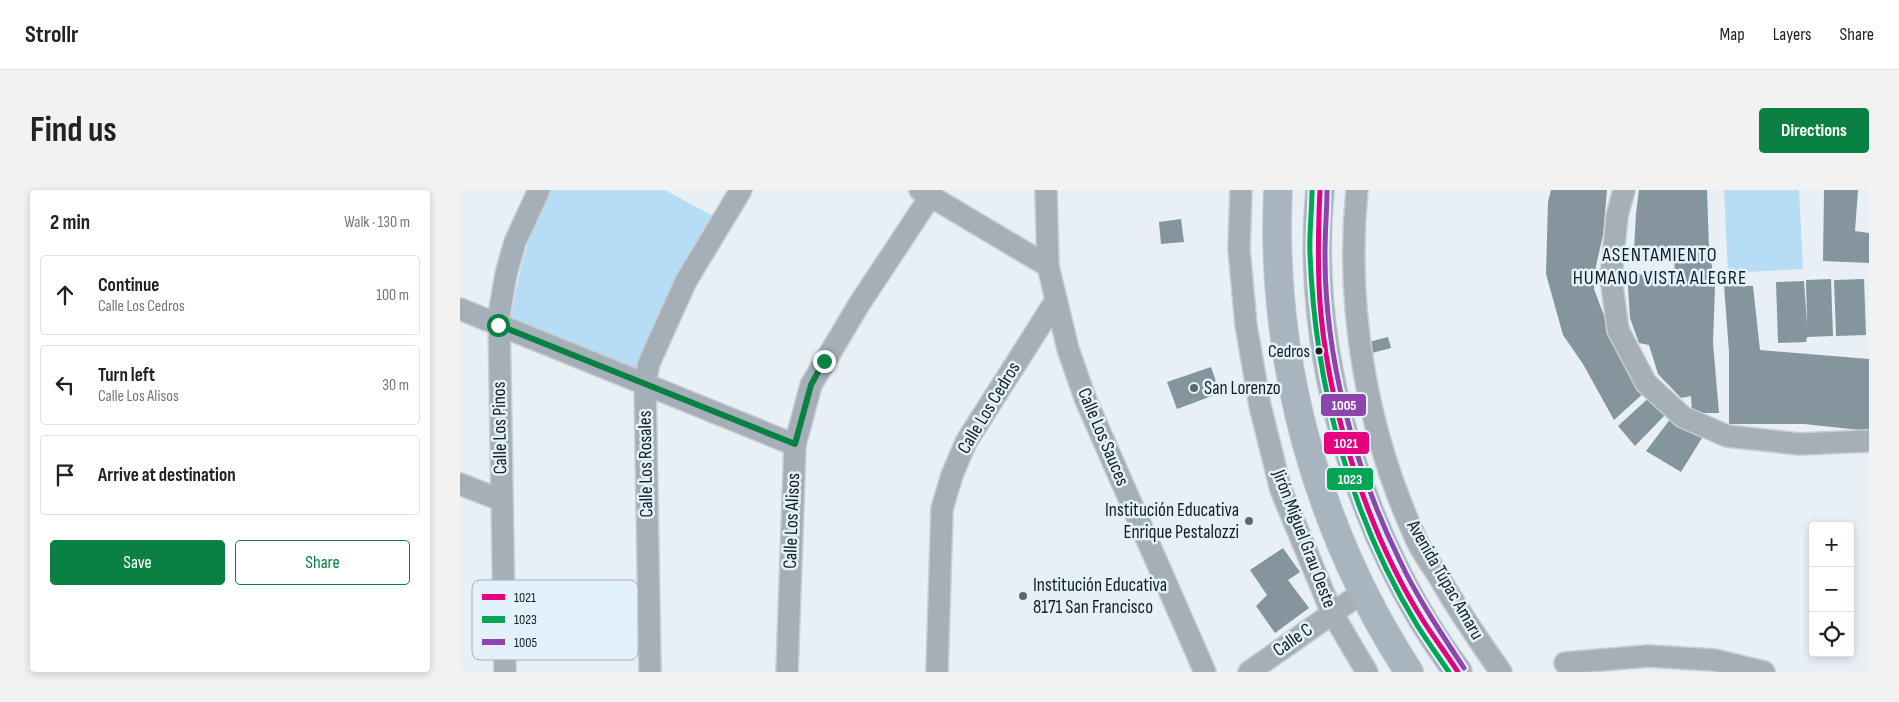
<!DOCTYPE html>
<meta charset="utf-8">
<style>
:root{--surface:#fff;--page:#f2f2f2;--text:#222;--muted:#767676;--line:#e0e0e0;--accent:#0b8043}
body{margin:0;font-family:"Sofia Sans Condensed",sans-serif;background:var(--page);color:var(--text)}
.controls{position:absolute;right:15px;bottom:15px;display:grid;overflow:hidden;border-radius:5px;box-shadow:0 2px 8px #0003}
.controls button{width:45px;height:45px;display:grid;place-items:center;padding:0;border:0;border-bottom:1px solid var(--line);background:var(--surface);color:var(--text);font:25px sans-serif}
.stop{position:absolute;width:15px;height:15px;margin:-11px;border:4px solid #0b8043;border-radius:50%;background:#fff}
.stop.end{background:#0b8043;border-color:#fff;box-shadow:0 1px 5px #0008}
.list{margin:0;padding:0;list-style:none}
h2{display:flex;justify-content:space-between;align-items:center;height:65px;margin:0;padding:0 20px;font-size:21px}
h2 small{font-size:16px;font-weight:400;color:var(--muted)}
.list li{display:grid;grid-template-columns:32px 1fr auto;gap:15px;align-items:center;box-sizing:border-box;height:80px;margin:0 10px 10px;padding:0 10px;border:1px solid var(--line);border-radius:5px}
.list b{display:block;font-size:19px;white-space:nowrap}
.list p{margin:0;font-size:16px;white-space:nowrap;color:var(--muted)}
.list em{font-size:16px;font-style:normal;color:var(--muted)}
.actions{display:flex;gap:10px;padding:15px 20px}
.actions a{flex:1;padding:11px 0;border:1px solid var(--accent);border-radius:5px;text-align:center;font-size:18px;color:var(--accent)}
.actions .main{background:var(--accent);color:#fff}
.icon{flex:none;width:28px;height:28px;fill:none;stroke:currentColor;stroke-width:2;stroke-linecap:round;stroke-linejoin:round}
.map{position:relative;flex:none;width:1409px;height:482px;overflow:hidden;border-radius:5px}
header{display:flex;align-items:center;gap:30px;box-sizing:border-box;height:70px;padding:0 25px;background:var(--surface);border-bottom:1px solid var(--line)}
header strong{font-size:24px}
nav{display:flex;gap:28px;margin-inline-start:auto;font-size:18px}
.intro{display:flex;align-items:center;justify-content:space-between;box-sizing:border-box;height:120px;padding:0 30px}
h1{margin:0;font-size:35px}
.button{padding:12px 22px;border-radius:5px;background:var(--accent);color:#fff;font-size:18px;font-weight:700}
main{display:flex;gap:30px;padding:0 30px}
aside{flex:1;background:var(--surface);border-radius:5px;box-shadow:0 2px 8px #0003}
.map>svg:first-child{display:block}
.green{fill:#b7dcf5}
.building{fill:#84959e}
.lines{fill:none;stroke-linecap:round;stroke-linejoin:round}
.minor-casing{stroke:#c7ced3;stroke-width:24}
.highway-casing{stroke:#c7ced3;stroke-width:30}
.minor{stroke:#a5afb7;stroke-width:21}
.highway{stroke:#a8b5be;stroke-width:28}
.bus-1-casing{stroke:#e2f1fc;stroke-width:9}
.bus-2-casing{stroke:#e2f1fc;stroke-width:9}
.bus-3-casing{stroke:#e2f1fc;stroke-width:9}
.bus-1{stroke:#e5007d;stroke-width:5}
.bus-2{stroke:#00a651;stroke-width:5}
.bus-3{stroke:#8e44ad;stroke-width:5}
.route{stroke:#0b8043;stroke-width:6}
.bus-dot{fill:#171d20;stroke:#e2f1fc;stroke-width:2}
.poi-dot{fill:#60676b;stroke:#e2f1fc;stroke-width:2}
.labels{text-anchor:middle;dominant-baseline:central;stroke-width:5;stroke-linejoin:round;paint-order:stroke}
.bus-label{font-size:18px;fill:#171d20;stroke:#e2f1fc;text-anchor:end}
.poi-label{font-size:19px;fill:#171d20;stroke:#e2f1fc;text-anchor:start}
.street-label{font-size:19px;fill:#171d20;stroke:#e2f1fc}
.neighbourhood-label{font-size:20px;letter-spacing:1px;fill:#171d20;stroke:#e2f1fc}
.key{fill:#e2f1fc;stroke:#a5b1ba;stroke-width:1}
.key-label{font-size:14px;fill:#171d20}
.line-badge{stroke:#e2f1fc;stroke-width:2}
.badge-label{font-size:14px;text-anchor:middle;font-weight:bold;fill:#fff}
</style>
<header>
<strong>Strollr</strong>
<nav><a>Map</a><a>Layers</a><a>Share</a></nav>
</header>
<div class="intro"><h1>Find us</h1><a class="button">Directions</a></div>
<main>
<aside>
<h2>2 min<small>Walk · 130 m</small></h2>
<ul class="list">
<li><svg class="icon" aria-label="ahead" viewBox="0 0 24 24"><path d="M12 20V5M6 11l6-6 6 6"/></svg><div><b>Continue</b><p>Calle Los Cedros</p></div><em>100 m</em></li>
<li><svg class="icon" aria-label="left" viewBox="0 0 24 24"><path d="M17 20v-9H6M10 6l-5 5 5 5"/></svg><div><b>Turn left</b><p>Calle Los Alisos</p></div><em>30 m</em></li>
<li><svg class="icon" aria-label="arrive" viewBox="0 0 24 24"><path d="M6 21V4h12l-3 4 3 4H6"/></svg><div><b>Arrive at destination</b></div></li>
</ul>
<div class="actions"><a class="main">Save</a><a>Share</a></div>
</aside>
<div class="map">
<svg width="1409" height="482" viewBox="0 0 1409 482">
<rect width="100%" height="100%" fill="#e8f0f6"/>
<g class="green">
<path d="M89,0H205L253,26L177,182L50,131C59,83 67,44 89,0Z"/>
<polygon points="1264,0 1339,0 1343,79 1268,83"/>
</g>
<g class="building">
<polygon points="1091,0 1147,0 1143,45 1136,76 1134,99 1146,131 1186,201 1154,230 1123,174 1103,145 1086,84 1088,12"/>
<polygon points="1179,0 1247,0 1249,58 1255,96 1253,153 1259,223 1232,223 1231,206 1221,208 1198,184 1189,155 1179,153 1170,128 1167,82 1214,91 1215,62 1174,59 1176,23"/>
<polygon points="1364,0 1398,0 1395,41 1409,43 1409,73 1363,71"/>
<polygon points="721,29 724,52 701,54 699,32"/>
<polygon points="1371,89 1373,146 1347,147 1346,152 1318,153 1316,92 1344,91 1347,136 1346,90"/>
<polygon points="1404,89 1406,145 1376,146 1374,90"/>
<polygon points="1264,95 1293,96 1300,160 1409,169 1409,241 1344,234 1269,234 1269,162"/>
<polygon points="928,147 931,158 912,163 909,152"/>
<polygon points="751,177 760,203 717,219 707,192"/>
<polygon points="1193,204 1207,223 1175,256 1158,236"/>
<polygon points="1211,228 1242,248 1221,282 1186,261"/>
<polygon points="823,358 840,382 828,390 849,418 815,443 796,416 807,405 790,380"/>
</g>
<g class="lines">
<defs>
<g id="minor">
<polyline points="460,0 588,76"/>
<polyline points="586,0 588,76 608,159 625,208 745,482"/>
<polyline points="781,0 779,59 786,135 800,216 821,300 872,423 907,482"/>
<path d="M897,0C885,118 907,243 957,351C963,364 972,375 979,387C998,420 1019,451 1041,482"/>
<polyline points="1164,0 1157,26 1151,88 1158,140 1186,193 1223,227 1267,246 1340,254 1409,251"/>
<polyline points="0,119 335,255"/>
<polyline points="0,294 41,310"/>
<polyline points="1105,473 1188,466 1254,470 1304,482"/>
<polyline points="45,482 39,125 46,84 55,52 79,0"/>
<polyline points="190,482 185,194 189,173 226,91 281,0"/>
<polyline points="327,482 335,255 351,195 398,116 470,7"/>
<polyline points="477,482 482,319 492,285 506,252 595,112"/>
<polyline points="789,482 903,402"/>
</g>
<g id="highway">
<path d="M818,0C810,170 857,340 949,482"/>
<path d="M860,0C844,162 900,352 998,482"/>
</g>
</defs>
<use href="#minor" class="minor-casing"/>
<use href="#highway" class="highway-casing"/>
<use href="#minor" class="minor"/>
<use href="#highway" class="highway"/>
<defs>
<path id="bus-1" d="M860,0C858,42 857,83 861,125C871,227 909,345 964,432C975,449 987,465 998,482"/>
<path id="bus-2" d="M852,0C852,21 849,43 850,64C855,194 889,324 957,435C967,451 978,466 989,482"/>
<path id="bus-3" d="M867,0C867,20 865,41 865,61C864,165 894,278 940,371C958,409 981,443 1004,478"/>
</defs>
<use href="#bus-1" class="bus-1-casing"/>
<use href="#bus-2" class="bus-2-casing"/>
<use href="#bus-3" class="bus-3-casing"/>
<use href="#bus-1" class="bus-1"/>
<use href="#bus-2" class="bus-2"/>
<use href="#bus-3" class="bus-3"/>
</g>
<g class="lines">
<polyline class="route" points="38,135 335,254 351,195 364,171"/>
</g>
<circle class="bus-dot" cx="859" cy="161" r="4.5"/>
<g class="poi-dot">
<circle cx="734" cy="198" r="5"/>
<circle cx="789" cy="331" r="5"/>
<circle cx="563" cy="406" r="5"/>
</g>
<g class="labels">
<g class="bus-label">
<text x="850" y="161">Cedros</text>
</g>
<g class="poi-label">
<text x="744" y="198">San Lorenzo</text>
<text x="779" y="320" text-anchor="end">Institución Educativa<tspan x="779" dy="22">Enrique Pestalozzi</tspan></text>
<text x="573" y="395">Institución Educativa<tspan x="573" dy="22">8171 San Francisco</tspan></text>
</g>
<g class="street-label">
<text transform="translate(529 218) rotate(-59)">Calle Los Cedros</text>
<text transform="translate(40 238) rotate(-91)">Calle Los Pinos</text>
<text transform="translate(643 247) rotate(67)">Calle Los Sauces</text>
<text transform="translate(186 274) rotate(-91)">Calle Los Rosales</text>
<text transform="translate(332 331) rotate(-88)">Calle Los Alisos</text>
<text transform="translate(844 349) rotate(69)">Jirón Miguel Grau Oeste</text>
<text transform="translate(985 390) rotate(60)">Avenida Túpac Amaru</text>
<text transform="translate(833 450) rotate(-35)">Calle C</text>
</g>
<g class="neighbourhood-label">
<text x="1200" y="65">ASENTAMIENTO<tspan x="1200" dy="23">HUMANO VISTA ALEGRE</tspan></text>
</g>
</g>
<rect x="12" y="390" width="166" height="80" rx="8" class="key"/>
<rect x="22" y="404" width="23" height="6" fill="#e5007d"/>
<rect x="22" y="426" width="23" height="7" fill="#00a651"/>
<rect x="22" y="449" width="23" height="6" fill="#8e44ad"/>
<g class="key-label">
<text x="54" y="412">1021</text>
<text x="54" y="434">1023</text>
<text x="54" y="457">1005</text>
</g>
<g class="line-badge">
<rect x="860" y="203" width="47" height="24" rx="5" fill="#8e44ad"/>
<rect x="863" y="241" width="47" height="24" rx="5" fill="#e5007d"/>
<rect x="866" y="277" width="48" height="24" rx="5" fill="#00a651"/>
</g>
<g class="badge-label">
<text x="884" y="220">1005</text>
<text x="886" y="258">1021</text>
<text x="890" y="294">1023</text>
</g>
</svg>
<div class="controls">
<button>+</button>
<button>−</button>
<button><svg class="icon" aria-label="locate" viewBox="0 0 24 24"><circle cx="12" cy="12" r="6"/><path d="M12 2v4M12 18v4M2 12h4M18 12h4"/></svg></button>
</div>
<div class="stop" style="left:38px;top:135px"></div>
<div class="stop end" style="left:364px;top:171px"></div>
</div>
</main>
